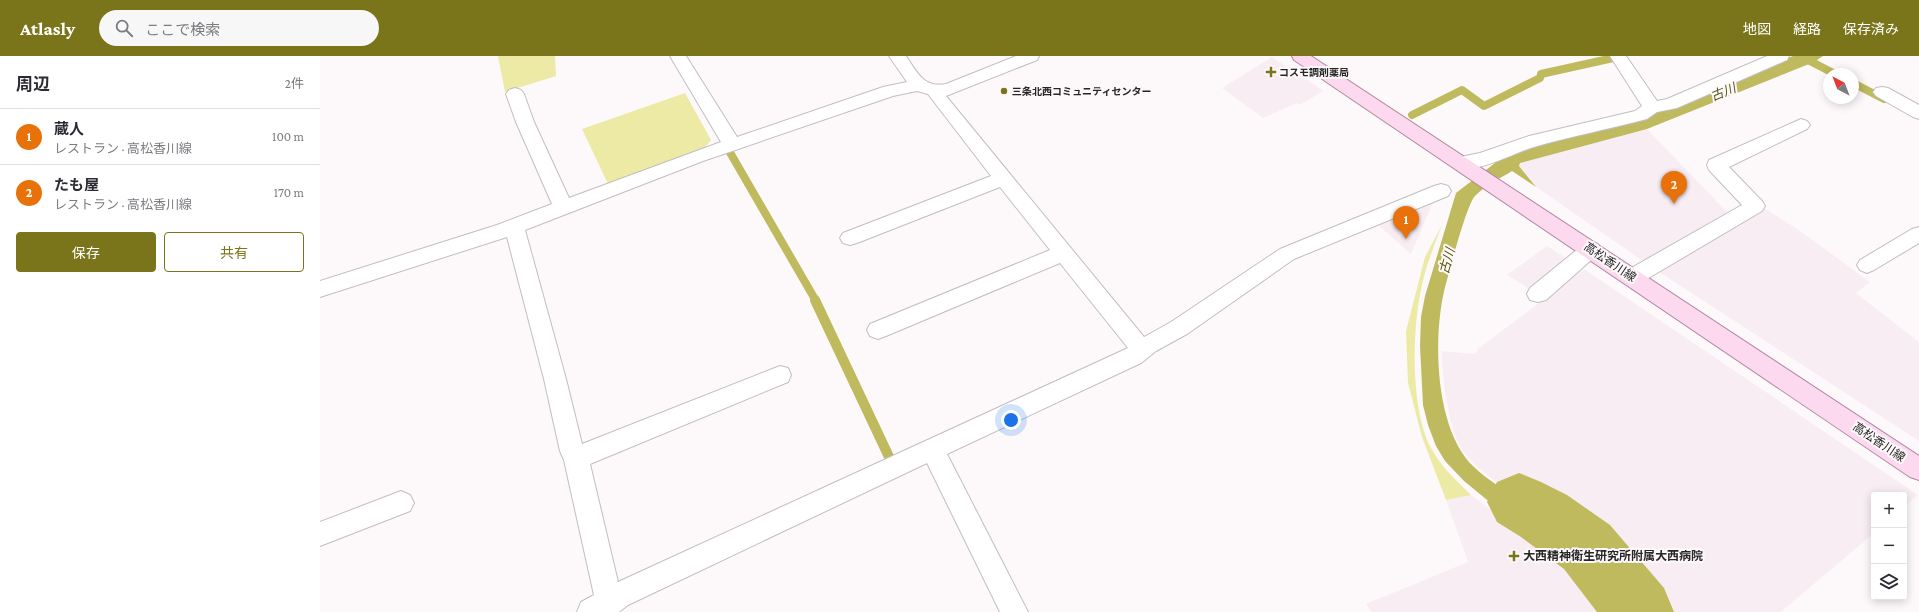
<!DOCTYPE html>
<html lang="ja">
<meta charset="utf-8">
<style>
:root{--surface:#fff;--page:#f7f7f7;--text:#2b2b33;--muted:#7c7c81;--line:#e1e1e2;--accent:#7a751a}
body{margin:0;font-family:"Crimson Pro","Noto Sans JP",serif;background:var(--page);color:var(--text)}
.controls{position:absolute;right:12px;bottom:12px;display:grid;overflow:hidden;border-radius:4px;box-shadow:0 2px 10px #0003}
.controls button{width:36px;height:36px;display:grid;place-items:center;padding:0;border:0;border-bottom:1px solid var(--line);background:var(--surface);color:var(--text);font:20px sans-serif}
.compass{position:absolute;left:1503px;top:12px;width:36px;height:36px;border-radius:50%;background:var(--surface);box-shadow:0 2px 10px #0003;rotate:318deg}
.you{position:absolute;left:691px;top:364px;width:14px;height:14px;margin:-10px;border:3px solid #fff;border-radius:50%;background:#1a73e8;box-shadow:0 0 0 6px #1a73e833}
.badge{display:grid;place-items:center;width:26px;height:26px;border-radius:50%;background:var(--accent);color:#fff;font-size:13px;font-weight:700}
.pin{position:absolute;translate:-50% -33px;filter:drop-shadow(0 1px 2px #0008)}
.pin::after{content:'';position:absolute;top:21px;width:14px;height:12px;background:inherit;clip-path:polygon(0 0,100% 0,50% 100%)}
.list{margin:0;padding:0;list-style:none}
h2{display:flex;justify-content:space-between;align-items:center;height:52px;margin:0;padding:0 16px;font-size:17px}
h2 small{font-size:13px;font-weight:400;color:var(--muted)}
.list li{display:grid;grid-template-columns:26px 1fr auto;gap:12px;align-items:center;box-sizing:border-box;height:56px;padding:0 16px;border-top:1px solid var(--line)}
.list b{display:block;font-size:15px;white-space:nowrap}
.list p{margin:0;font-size:13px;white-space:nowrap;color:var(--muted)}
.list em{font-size:13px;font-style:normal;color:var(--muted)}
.actions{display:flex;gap:8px;padding:12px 16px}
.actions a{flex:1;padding:9px 0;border:1px solid var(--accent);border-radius:4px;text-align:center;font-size:14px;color:var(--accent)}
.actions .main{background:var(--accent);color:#fff}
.icon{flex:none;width:22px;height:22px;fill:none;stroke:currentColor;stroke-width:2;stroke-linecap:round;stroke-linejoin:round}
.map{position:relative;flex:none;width:1599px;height:556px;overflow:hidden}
header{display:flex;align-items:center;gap:24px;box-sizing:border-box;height:56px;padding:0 20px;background:var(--accent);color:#fff}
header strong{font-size:19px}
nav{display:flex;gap:22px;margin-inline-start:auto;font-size:14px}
.search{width:280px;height:36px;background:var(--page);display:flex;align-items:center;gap:10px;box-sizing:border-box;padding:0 14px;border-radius:22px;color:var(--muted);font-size:15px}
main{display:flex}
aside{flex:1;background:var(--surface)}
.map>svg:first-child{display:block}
.built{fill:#f9edf4}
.green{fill:#eceaa5}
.water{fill:#bfba5d}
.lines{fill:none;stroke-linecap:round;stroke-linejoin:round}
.stream-far1{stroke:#bfba5d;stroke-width:8}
.stream{stroke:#bfba5d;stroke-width:10}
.river{fill:#bfba5d;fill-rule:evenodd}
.minor-casing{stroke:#c2bdc0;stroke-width:2}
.major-casing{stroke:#b189a2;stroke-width:2}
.minor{fill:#fff;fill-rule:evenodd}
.major{fill:#fdd9ef;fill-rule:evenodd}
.poi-dot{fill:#7a751a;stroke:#fdf9fb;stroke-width:1.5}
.labels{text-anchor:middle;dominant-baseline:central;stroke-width:4;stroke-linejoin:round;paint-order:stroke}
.far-poi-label{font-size:10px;font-weight:bold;fill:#272526;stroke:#fdf9fb;text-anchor:start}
.street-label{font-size:12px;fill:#272526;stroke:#fdf9fb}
.poi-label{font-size:12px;font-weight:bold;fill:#272526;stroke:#fdf9fb;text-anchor:start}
.water-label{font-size:13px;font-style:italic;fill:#57540b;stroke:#fdf9fb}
</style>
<header>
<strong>Atlasly</strong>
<div class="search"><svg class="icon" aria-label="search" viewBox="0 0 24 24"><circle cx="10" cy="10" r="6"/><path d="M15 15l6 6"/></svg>ここで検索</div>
<nav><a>地図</a><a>経路</a><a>保存済み</a></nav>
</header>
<main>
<aside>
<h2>周辺<small>2件</small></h2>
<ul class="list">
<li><span class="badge" style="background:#e8710a">1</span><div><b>蔵人</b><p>レストラン · 高松香川線</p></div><em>100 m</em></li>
<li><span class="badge" style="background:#e8710a">2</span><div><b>たも屋</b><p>レストラン · 高松香川線</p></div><em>170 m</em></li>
</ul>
<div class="actions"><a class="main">保存</a><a>共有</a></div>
</aside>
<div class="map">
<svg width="1599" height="556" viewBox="0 0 1599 556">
<rect width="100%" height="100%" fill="#fdf9fb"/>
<g class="built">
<polygon points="952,1 1004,35 979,49 977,47 943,62 902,32"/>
<polygon points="1327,73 1408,157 1323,205 1216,131 1199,110 1200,107"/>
<polygon points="1113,146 1091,198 1058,169"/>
<polygon points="1444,152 1479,174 1550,226 1536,237 1599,286 1599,385 1336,214"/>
<polygon points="1227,190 1246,202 1246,205 1208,232 1187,219"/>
<polygon points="1264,213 1598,439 1584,451 1584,439 1554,439 1554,477 1461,556 1324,556 1282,503 1249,470 1176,426 1155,409 1142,395 1133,375 1125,337 1121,295 1155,298 1159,292"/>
<polygon points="1151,439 1167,451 1215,478 1237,493 1289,556 1051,556 1046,548 1148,506 1126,444"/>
</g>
<g class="green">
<polygon points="178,0 235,0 236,20 185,36"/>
<polygon points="365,37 391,84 382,95 289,130 262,73"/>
<path d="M1122,169C1113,192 1104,215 1100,239C1092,280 1091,355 1111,392C1121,411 1136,424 1151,439L1126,444L1102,381L1088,327L1086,275L1105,201Z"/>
</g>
<path class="water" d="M1473,0H1503L1494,6L1327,73L1200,107L1199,110L1216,131L1192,115C1181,122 1163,131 1155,140C1147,148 1131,209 1127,224C1112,273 1113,373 1154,411C1181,437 1218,449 1247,472C1254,478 1260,485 1266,492C1286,511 1306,533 1321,556H1297L1239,488L1172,448L1144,425L1125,405L1116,390L1108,369L1103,349L1100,290L1101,261L1105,240L1136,137L1175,107L1177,103L1205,92L1337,55Z"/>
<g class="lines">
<g class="stream-far1">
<polyline points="1486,3 1515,18"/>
<polyline points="1533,27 1564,43"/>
<polyline points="1092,59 1142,34 1164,50 1220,22 1221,18 1302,0"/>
<polyline points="408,93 496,245"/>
</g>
<polyline class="stream" points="495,244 570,403"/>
<polygon class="river" points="1199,417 1221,426 1247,439 1290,469 1344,532 1354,556 1277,556 1244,513 1201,481 1177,466 1167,446 1177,426"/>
<defs>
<g id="minor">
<path d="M350,0H366L417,81L563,31L587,26L569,0H586C597,16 603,32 626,28L696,0H719L717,4L626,40L824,281L851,266L960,193L1114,130L1121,128L1128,130L1131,135L1128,140L974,203L867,278L836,295L821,307L627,398L708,556H680L607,407L308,549L299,556H257L261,546L274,539L244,404L240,395L224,323L187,181L0,241V225L177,169L232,148L196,66L186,38L189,34L195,32L201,34L204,38L214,66L249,142L401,86ZM597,35L608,38L671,120L523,177L520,182L523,187L530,189L537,187L680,131L730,194L550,268L547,274L550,280L558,283L566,280L740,207L808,292L298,526L270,408L468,326L471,319L468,312L460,310L262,388L246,323L205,174L383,105L573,40Z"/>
<path d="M1290,0H1306L1337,45L1347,43L1447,0H1469L1467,4L1357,52L1337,56L1327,63C1290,73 1251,80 1214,91C1193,97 1157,118 1135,112L1133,107L1135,102L1160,97L1209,80L1315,55L1322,50Z"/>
<polygon points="1562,31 1568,32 1599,49 1599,63 1593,61 1556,40 1553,36 1556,32"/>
<polygon points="1481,63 1487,65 1490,69 1487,73 1409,111 1442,145 1445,150 1442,155 1320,227 1313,229 1306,227 1303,221 1306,215 1422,149 1389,114 1387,109 1389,104"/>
<polygon points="1599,171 1599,187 1554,214 1547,217 1540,214 1537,209 1540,204 1592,173"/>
<polygon points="1271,185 1278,188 1281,193 1278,198 1226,244 1218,246 1210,244 1207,238 1210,232 1264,188"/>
<polygon points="81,435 90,439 94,447 90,455 0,490 0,466"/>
</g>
<polygon id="major" points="972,0 991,0 1599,400 1599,424 1590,421 974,4"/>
</defs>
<use href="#minor" class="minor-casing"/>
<use href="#major" class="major-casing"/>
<use href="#minor" class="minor"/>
<use href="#major" class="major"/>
</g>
<g class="poi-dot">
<path d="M949 10h4v4h4v4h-4v4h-4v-4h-4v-4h4z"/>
<circle cx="684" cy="35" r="4"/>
<path d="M1192 494h4v4h4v4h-4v4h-4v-4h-4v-4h4z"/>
</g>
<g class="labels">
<g class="far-poi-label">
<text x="959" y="16">コスモ調剤薬局</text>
<text x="692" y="35">三条北西コミュニティセンター</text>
</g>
<g class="street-label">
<text transform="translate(1290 206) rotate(34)">高松香川線</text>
<text transform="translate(1559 386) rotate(34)">高松香川線</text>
</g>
<g class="poi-label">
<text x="1203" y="500">大西精神衛生研究所附属大西病院</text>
</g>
<g class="water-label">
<text transform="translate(1403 36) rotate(-22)">古川</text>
<text transform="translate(1127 205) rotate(-74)">古川</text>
</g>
</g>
</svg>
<div class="controls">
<button>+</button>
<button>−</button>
<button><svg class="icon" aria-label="layers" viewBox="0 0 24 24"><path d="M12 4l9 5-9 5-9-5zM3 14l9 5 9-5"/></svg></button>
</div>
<svg class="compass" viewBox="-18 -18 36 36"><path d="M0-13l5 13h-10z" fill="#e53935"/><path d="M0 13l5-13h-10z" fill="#7c7c81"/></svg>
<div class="you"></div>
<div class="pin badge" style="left:1086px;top:183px;background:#e8710a">1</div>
<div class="pin badge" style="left:1354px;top:148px;background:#e8710a">2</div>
</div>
</main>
